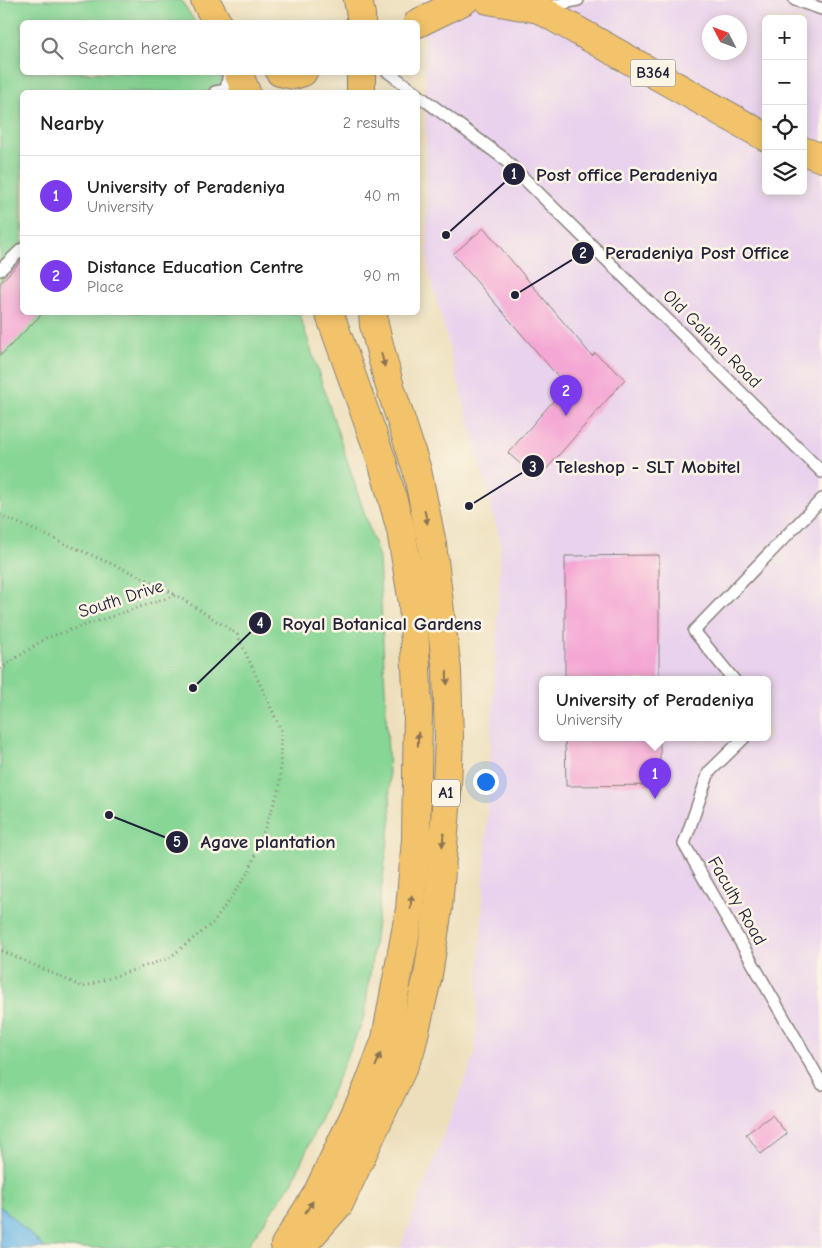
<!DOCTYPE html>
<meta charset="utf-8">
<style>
:root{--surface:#fff;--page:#f2f2f2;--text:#222;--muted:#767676;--line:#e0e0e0;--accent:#7c3aed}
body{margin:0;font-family:"Comic Neue",sans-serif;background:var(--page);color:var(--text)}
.controls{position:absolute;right:15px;top:15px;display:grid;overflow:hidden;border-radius:8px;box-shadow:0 2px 12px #0003}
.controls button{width:45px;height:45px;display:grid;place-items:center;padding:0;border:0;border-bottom:1px solid var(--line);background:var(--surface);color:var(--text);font:25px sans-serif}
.compass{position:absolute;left:702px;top:15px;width:45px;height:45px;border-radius:50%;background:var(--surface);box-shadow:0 2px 12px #0003;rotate:312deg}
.you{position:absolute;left:485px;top:781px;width:18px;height:18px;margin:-12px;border:4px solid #fff;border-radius:50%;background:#1a73e8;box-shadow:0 0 0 8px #1a73e833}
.badge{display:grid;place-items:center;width:32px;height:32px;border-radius:50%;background:var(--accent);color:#fff;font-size:16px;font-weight:700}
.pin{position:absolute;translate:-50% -41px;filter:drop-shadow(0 1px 2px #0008)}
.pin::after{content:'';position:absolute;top:26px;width:18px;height:15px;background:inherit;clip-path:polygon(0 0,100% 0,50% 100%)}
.popup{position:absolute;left:539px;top:676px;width:232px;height:65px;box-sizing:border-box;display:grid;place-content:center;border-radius:8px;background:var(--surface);filter:drop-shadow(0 1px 4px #0005);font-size:16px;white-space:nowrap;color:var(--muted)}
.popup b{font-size:19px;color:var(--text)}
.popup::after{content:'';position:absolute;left:50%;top:100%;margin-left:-10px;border:10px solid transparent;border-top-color:var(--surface)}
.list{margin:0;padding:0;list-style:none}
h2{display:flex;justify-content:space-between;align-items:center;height:65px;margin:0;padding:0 20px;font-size:21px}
h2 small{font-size:16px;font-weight:400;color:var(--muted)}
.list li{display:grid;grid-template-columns:32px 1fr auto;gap:15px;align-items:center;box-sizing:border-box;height:80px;padding:0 20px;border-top:1px solid var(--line)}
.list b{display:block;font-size:19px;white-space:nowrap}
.list p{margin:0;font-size:16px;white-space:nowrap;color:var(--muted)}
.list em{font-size:16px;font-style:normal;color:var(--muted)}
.icon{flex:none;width:28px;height:28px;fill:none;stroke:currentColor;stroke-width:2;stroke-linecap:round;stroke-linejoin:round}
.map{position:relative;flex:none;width:822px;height:1248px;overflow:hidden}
.search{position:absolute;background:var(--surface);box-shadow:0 2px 12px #0003;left:20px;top:20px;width:400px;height:55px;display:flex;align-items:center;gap:12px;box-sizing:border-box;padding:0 18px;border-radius:8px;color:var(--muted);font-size:19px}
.panel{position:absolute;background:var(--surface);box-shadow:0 2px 12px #0003;left:20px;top:90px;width:400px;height:225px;border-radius:8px}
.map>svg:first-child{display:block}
.built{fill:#e9d2ed;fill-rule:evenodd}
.green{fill:#87d695;stroke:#547c68}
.water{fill:#70bae8;stroke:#496e92}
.building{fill:#f4a6d4}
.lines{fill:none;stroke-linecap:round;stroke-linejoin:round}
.service-casing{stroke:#88807c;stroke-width:14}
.primary-casing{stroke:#88807c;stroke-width:30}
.trunk-casing{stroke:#88807c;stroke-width:30}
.path{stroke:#88807c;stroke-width:3;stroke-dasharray:1 4;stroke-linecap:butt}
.service{stroke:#fff;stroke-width:11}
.primary{stroke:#f2c36a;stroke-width:28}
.trunk{stroke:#f2c36a;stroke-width:28}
.oneway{fill:#8a7252}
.labels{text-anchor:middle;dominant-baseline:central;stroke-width:5;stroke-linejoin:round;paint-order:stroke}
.shield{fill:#fcf5e5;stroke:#63616e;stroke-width:1}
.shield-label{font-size:16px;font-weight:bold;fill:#22223b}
.street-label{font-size:18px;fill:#22223b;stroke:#fcf5e5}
.leader{fill:none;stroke:#22223b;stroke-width:2}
.callout-dot{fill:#22223b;stroke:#fcf5e5;stroke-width:2}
.mark-label{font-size:15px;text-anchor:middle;font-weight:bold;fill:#fff}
.callout-label{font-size:19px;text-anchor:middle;font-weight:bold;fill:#22223b;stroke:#fcf5e5;stroke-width:5;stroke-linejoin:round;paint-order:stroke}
</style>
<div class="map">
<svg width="822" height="1248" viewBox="0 0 822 1248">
<rect width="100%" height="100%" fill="#fcf5e5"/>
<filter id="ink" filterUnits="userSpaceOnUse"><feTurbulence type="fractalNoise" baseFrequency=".02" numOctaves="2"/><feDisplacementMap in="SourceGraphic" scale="10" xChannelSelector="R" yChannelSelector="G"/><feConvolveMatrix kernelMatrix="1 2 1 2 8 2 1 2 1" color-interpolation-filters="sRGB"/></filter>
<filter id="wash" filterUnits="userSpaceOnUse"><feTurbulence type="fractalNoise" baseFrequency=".0096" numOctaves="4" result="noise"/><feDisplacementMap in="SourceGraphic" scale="20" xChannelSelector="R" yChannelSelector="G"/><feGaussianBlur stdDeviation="1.12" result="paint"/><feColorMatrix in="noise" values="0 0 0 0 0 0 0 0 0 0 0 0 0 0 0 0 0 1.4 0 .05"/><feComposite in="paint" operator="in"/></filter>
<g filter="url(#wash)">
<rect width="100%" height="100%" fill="#eddfbc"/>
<path class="built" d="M424,0H822V1248H400L475,1054L501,545L428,268ZM766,19H803V191H766ZM710,22H740V52H710ZM542,680H768V738H542Z"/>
<polygon class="green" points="0,0 181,0 195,22 22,22 22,72 219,73 227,92 22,92 22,312 299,313 379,558 391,818 364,1018 293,1181 246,1248 45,1248 0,1206"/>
<polygon class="water" points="0,1206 45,1248 0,1248"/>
<g id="blocks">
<g class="building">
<polygon points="484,228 592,356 595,353 625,379 538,479 508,453 566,386 453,254"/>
<polygon points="22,260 22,312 44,312 0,356 0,283"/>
<polygon points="659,555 659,680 565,680 565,556"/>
<polygon points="565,738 660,738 660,785 566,786"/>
<polygon points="772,1115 787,1134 761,1154 746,1134"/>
</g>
</g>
</g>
<g filter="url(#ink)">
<use href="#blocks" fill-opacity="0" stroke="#88807c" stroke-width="1"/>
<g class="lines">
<defs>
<g id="service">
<polyline points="795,0 822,9"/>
<polyline points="544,8 578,0"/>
<polyline points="388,72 415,92"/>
<polyline points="215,92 226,90 229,72"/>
<polyline points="418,95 502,157 822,472"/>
<polyline points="0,270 22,249"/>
<polyline points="734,680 694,631 822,499"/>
<polyline points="744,738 709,772 684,844 822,1084"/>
</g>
<g id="primary">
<polyline points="488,0 540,9"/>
<polyline points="523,0 766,137"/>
<polyline points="418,23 465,0"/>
<polyline points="803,151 822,158"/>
</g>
<g id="trunk">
<polyline points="205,0 217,22"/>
<polyline points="358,0 361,15 361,22"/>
<polyline points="238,72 246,92"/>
<polyline points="280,72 294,75 303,72"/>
<polyline points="361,72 361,92"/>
<polyline points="285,1245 317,1194 368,1087 386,1039 410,909 416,839 418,711 413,603 401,530 382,461 329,312"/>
<polyline points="300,1248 339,1204 410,1052 428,975 438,908 446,808 449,738 447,671 432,544 417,470 388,380 374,325 373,312"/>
</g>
</defs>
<use href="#service" class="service-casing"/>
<use href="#primary" class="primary-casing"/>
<use href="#trunk" class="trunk-casing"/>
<g class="path">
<polyline points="0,515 146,579 176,595"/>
<polyline points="0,669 46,638 176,595 237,634 281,730 280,787 249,871 214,922 169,958 83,987 0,950"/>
</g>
<use href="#service" class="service"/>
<use href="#primary" class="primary"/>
<use href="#trunk" class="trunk"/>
</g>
<defs><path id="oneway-solid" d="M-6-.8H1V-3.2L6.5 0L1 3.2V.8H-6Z" transform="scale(1.25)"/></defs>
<g class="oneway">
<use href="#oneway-solid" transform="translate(383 360) rotate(76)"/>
<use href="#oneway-solid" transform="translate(426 517) rotate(78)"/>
<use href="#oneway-solid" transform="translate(447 678) rotate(88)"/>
<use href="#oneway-solid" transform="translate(418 739) rotate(-89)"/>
<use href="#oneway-solid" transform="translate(443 840) rotate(95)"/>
<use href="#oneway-solid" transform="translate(411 902) rotate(-85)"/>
<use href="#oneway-solid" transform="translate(378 1060) rotate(-69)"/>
<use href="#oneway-solid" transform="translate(309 1207) rotate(-57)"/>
</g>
</g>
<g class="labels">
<g class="shield">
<rect x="630.5" y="59.5" width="45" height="27" rx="4"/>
<rect x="432" y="779.5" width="28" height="27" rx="4"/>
</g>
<g class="shield-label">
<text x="653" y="73">B364</text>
<text x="446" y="793">A1</text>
</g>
<g class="street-label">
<text transform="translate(712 339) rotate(45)">Old Galaha Road</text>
<text transform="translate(121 599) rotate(-18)">South Drive</text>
<text transform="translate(737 901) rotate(60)">Faculty Road</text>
</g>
</g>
<path class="leader" d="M446 235L514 174M515 295L583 253M469 506L533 466M193 688L260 623M109 815L177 842"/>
<g class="callout-dot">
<circle cx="446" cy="235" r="5"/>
<circle cx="515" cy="295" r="5"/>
<circle cx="469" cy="506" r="5"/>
<circle cx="193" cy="688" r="5"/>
<circle cx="109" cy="815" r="5"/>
<circle cx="514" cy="174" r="12"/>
<circle cx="583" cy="253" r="12"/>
<circle cx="533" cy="466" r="12"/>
<circle cx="260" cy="623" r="12"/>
<circle cx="177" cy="842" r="12"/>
</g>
<g class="mark-label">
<text x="514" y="179">1</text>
<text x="583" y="258">2</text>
<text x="533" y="472">3</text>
<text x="260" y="628">4</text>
<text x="177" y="847">5</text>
</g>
<g class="callout-label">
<text x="627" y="181">Post office Peradeniya</text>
<text x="697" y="259">Peradeniya Post Office</text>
<text x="648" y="473">Teleshop - SLT Mobitel</text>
<text x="382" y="630">Royal Botanical Gardens</text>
<text x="268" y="848">Agave plantation</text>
</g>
</svg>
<div class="controls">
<button>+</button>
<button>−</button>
<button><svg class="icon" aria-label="locate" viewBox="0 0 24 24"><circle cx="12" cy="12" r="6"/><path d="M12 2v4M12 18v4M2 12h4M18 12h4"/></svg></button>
<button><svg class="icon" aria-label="layers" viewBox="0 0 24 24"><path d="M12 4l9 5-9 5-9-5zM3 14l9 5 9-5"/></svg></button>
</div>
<svg class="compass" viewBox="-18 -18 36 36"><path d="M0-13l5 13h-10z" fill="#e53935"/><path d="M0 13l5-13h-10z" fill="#767676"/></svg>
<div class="you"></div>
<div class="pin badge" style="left:655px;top:799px">1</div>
<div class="popup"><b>University of Peradeniya</b>University</div>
<div class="pin badge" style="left:566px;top:416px">2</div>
<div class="search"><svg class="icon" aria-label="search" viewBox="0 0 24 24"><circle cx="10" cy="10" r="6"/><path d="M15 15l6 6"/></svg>Search here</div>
<section class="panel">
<h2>Nearby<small>2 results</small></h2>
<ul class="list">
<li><span class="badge">1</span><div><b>University of Peradeniya</b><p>University</p></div><em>40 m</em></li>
<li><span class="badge">2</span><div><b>Distance Education Centre</b><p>Place</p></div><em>90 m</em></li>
</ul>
</section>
</div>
